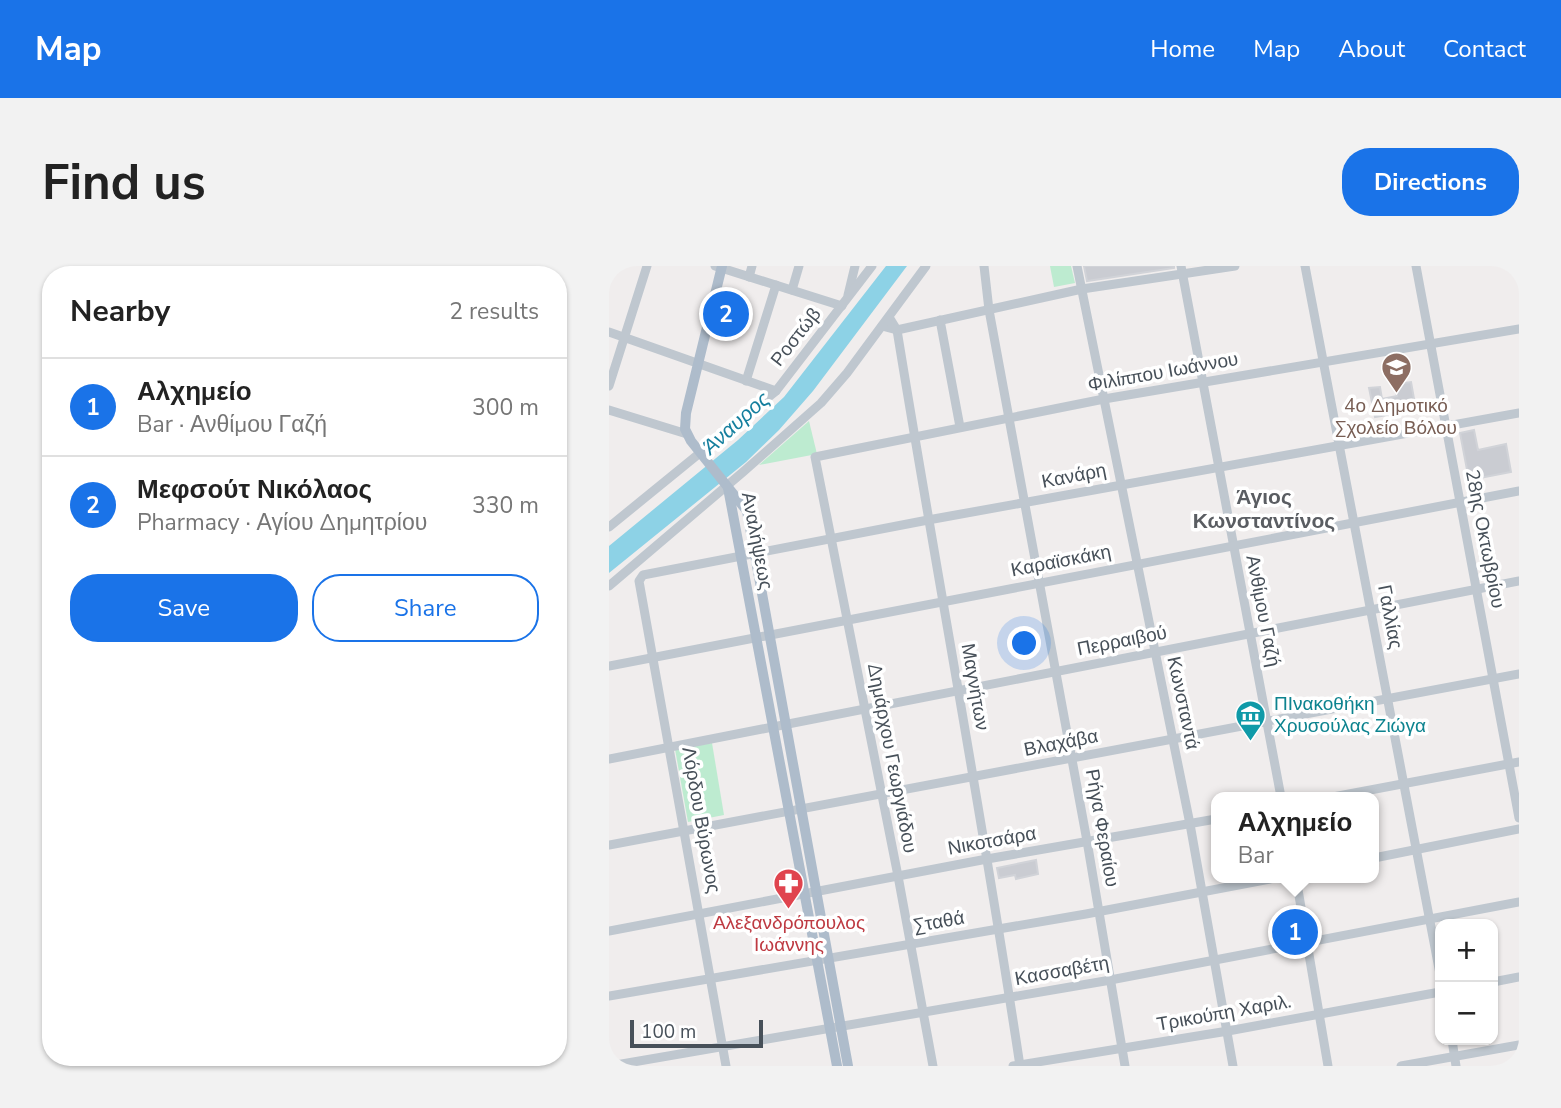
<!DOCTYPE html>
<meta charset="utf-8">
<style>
:root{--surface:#fff;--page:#f2f2f2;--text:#222;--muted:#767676;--line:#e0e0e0;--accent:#1a73e8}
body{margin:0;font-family:"Nunito Sans",sans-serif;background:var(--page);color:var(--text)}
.controls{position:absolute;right:21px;bottom:21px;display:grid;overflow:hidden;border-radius:14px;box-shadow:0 2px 5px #0004}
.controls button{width:63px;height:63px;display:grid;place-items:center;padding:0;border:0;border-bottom:2px solid var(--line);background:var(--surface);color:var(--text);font:35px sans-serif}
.scale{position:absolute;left:21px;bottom:18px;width:133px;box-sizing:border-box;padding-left:7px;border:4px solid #475059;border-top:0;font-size:19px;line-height:24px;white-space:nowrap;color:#475059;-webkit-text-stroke:5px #fff;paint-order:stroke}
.you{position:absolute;left:416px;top:378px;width:24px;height:24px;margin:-18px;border:5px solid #fff;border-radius:50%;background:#1a73e8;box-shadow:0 0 0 10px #1a73e833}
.badge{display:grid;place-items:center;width:46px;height:46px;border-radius:50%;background:var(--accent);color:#fff;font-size:23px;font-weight:700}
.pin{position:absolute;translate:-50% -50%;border:4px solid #fff;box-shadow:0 2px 7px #0006}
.popup{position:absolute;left:602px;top:526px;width:168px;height:91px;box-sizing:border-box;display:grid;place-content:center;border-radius:14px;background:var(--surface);filter:drop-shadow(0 2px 5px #0005);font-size:23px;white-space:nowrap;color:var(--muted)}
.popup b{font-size:26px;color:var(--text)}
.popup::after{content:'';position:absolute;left:50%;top:100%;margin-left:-14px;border:14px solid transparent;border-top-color:var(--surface)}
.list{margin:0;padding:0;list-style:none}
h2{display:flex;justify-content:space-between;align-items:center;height:91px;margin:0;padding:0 28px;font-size:30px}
h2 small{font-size:23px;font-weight:400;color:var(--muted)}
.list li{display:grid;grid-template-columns:46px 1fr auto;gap:21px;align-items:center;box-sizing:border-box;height:98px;padding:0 28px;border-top:2px solid var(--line)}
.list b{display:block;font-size:26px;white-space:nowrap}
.list p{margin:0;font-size:23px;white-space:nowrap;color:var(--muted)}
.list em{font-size:23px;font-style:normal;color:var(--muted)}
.actions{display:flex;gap:14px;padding:21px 28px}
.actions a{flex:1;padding:16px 0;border:2px solid var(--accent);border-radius:28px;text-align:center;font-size:24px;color:var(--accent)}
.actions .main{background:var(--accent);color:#fff}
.map{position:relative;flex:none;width:910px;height:800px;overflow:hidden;border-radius:28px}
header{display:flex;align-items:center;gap:42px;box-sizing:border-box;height:98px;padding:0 35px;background:var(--accent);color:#fff}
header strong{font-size:33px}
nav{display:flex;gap:38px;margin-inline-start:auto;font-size:24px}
.intro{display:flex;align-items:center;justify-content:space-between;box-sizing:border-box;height:168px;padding:0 42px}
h1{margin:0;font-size:49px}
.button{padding:18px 32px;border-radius:28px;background:var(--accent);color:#fff;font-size:24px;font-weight:700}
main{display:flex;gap:42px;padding:0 42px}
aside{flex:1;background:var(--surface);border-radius:28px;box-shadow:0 2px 5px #0004}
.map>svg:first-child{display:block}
.green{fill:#bdebd0}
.water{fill:#8dd2e6}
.building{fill:#caccd2;stroke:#d1d3d8;stroke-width:2}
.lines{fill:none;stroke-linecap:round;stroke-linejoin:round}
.minor{stroke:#bfc7cf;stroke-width:9}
.major{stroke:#aebccb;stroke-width:10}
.labels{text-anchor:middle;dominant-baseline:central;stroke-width:7;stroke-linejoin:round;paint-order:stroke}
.street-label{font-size:19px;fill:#475059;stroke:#fff}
.education-label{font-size:19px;fill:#785e54;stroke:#fff}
.culture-label{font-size:19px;fill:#0d838f;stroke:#fff;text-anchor:start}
.health-label{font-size:19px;fill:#be3a42;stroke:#fff}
.water-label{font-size:21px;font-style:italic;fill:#157f9e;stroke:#fff}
.neighbourhood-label{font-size:21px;font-weight:bold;fill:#5a5d62;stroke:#fff}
</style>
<header>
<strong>Map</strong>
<nav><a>Home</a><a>Map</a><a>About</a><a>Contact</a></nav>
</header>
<div class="intro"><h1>Find us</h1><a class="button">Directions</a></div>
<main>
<aside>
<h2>Nearby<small>2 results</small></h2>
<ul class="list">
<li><span class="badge">1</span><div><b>Αλχημείο</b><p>Bar · Ανθίμου Γαζή</p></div><em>300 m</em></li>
<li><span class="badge">2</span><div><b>Μεφσούτ Νικόλαος</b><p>Pharmacy · Αγίου Δημητρίου</p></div><em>330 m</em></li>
</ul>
<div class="actions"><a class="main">Save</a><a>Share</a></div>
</aside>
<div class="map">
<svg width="910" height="800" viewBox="0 0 910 800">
<rect width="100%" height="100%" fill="#f0eded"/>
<g class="green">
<polygon points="441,0 462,0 466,17 445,21"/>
<polygon points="200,155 208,188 150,199"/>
<polygon points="103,477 115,549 79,556 66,483"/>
</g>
<polygon class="water" points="277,0 298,0 204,125 170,164 137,196 0,307 0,280 129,174 175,131"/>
<g class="building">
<polygon points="475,0 565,0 565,2 478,15"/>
<polygon points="802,116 807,144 766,151 760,122 771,121 773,133 788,130 786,118"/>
<polygon points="865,164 869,184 897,178 902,206 860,214 851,167"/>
<polygon points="427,594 429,608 407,613 406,609 390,612 388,602"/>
</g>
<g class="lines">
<g class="minor">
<polyline points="106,0 233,40"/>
<polyline points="375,0 380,44 478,575 516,800"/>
<polyline points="468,0 581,558 624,800"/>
<polyline points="572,0 672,531"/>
<polyline points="696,0 831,708"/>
<polyline points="807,0 910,552"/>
<polyline points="140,11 143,0"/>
<polyline points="183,24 190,0"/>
<polyline points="239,29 246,0"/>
<path d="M280,51L288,64C328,310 374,554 411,800"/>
<polyline points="331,54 351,161"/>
<polyline points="273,60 288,64 473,23 626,0"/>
<polyline points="0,66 167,125"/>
<polyline points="137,115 167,19"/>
<polyline points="0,120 38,0"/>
<polyline points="0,144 78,168"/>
<polyline points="0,261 167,125 263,0"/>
<polyline points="0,320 134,206 212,137 238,107 317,0"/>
<polyline points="0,400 910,225"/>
<polyline points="0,493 910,315"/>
<polyline points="724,531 910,496"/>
<polyline points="0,579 910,408"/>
<polyline points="765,592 910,563"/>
<polyline points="687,612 719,800"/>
<polyline points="0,665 378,593 607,553"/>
<polyline points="884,716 910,711"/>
<polyline points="0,730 477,648 666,612"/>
<polyline points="843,774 847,800"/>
<polyline points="1,800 496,715 910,636"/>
<polyline points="117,800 30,315 34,309 319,254 910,147"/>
<polyline points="324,800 289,610 206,191 495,133 910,63"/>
<polyline points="404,800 619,765 831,726"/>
<polyline points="792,800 910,779"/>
</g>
<g class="major">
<polyline points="113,0 77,147 76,163 82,175 138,245 239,800"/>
<polyline points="119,222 228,800"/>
</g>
</g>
<defs>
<symbol id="school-pin" viewBox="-11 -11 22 30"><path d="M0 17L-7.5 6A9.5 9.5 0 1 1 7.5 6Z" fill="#8d6e63" stroke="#fff"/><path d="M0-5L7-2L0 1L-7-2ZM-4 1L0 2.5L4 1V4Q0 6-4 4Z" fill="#fff"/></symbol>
<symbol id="museum-pin" viewBox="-11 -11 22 30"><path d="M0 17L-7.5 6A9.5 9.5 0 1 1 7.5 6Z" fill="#0f9aa8" stroke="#fff"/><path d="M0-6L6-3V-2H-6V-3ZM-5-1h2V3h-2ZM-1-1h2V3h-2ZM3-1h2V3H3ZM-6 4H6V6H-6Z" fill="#fff"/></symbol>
<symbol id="pharmacy-pin" viewBox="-11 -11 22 30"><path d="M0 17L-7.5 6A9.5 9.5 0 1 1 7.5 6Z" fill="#e0444e" stroke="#fff"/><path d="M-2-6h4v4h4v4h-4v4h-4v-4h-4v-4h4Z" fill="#fff"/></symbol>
</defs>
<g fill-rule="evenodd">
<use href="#school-pin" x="770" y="84" width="35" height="47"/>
<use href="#museum-pin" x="624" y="432" width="35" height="47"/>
<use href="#pharmacy-pin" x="162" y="600" width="35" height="47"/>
</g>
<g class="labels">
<g class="street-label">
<text transform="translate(187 71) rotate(-52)">Ροστώβ</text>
<text transform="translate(554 106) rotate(-10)">Φιλίππου Ιωάννου</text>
<text transform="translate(465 210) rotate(-11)">Κανάρη</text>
<text transform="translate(876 273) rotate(79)">28ης Οκτωβρίου</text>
<text transform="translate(148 275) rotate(79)">Αναλήψεως</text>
<text transform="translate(452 295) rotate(-11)">Καραϊσκάκη</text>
<text transform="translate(654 345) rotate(79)">Ανθίμου Γαζή</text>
<text transform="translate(781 351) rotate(79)">Γαλλίας</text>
<text transform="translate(513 375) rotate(-11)">Περραιβού</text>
<text transform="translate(366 421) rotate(80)">Μαγνήτων</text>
<text transform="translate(574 437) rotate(78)">Κωνσταντά</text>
<text transform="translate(452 477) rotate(-11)">Βλαχάβα</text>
<text transform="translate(283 492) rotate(79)">Δημάρχου Γεωργιάδου</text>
<text transform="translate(92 554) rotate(80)">Λόρδου Βύρωνος</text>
<text transform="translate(493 562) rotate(80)">Ρήγα Φεραίου</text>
<text transform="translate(383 575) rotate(-10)">Νικοτσάρα</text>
<text transform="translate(330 656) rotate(-10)">Σταθά</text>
<text transform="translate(453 705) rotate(-10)">Κασσαβέτη</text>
<text transform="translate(615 747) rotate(-10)">Τρικούπη Χαριλ.</text>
</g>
<g class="education-label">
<text x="787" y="140">4ο Δημοτικό<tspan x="787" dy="22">Σχολείο Βόλου</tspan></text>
</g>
<g class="culture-label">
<text x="665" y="438">ΠΙνακοθήκη<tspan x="665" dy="22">Χρυσούλας Ζιώγα</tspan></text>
</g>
<g class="health-label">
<text x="180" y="657">Αλεξανδρόπουλος<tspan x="180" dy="22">Ιωάννης</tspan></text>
</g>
<g class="water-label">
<text transform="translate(127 157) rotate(-42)">Άναυρος</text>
</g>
<g class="neighbourhood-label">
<text x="655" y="231">Άγιος<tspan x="655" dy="24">Κωνσταντίνος</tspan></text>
</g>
</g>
</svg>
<div class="controls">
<button>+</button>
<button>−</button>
</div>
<div class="scale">100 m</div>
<div class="you"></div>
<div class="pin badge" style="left:686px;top:666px">1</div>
<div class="popup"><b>Αλχημείο</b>Bar</div>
<div class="pin badge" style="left:117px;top:48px">2</div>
</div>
</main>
